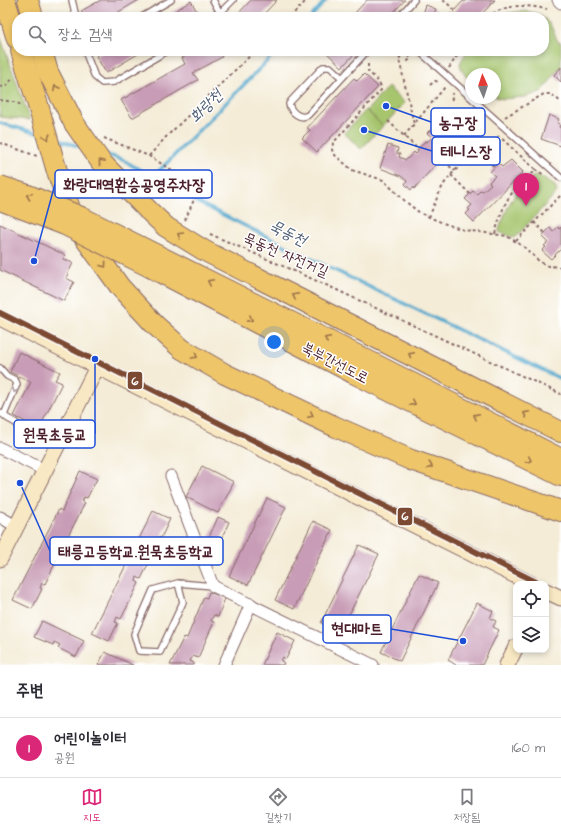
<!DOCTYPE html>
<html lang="ko">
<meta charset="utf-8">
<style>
:root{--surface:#fff;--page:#f2f2f3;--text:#2b2b33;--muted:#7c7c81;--line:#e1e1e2;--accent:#db2777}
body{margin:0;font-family:"Architects Daughter","Poor Story",sans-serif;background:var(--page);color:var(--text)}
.controls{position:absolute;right:12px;bottom:12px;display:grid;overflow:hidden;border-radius:8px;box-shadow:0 2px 6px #0003}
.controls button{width:36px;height:36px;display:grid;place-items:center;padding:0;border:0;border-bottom:1px solid var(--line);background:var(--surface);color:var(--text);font:20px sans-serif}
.compass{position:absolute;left:465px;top:68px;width:36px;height:36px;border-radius:50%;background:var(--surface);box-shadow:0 2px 6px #0003;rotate:357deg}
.you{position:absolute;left:274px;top:342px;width:14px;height:14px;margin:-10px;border:3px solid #fff;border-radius:50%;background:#1a73e8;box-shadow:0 0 0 6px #1a73e833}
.badge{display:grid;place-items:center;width:26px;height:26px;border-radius:50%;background:var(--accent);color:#fff;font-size:13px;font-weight:700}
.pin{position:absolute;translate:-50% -33px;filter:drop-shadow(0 1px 2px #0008)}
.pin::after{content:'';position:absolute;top:21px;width:14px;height:12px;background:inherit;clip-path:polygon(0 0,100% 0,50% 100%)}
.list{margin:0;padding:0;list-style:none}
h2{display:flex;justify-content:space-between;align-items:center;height:52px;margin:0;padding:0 16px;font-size:17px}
h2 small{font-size:13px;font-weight:400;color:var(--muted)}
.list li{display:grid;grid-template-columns:26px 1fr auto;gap:12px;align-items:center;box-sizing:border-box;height:60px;padding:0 16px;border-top:1px solid var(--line)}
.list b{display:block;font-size:15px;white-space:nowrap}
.list p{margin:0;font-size:13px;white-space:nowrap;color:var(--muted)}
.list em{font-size:13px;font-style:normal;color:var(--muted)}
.icon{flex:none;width:22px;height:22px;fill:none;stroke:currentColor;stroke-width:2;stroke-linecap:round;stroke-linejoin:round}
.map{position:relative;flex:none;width:561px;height:665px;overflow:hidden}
.search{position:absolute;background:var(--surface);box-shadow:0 2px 6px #0003;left:12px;right:12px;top:12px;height:44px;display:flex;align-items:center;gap:10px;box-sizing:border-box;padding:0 14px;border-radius:16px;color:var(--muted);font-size:15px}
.sheet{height:112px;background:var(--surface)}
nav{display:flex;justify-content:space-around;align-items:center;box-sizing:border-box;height:56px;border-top:1px solid var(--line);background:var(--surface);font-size:11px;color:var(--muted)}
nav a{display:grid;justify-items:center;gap:2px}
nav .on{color:var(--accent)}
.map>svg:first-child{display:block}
.green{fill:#a6c56d;stroke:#78724c}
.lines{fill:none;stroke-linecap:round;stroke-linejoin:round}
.stream{stroke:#51a8cd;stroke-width:3.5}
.building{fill:#c89cb6}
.lane-casing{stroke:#866767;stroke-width:8}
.street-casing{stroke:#866767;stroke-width:13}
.secondary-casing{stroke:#866767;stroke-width:17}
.highway-casing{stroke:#866767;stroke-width:22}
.path{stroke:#866767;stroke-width:2;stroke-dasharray:3 3;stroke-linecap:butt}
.lane{stroke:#fff;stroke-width:5.5}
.street{stroke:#fff;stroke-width:11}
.secondary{stroke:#f8e8c3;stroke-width:15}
.highway{stroke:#eec569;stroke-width:20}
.highway-bridge-casing{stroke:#866767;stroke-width:22;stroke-linecap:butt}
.highway-bridge{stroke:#eec569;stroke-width:20}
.metro-1-casing{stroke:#fff;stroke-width:9}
.metro-1{stroke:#7c4932;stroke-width:6}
.oneway{stroke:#9c724a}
.oneway2{stroke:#ae9aa0}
.labels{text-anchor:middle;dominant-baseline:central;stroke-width:3;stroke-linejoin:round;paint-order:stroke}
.street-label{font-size:15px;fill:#4a1f2b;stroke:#fff}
.water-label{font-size:16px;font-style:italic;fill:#4d5d74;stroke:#fff}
.leader{fill:none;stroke:#1d4ed8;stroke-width:1.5}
.callout-dot{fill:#1d4ed8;stroke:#fff;stroke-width:1.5}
.callout{fill:#fff;stroke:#1d4ed8;stroke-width:1.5}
.callout-label{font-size:16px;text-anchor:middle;font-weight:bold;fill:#4a1f2b}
.line-badge{stroke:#fff;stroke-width:1.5}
.badge-label{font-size:11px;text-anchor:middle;font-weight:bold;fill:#fff}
</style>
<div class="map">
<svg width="561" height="665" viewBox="0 0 561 665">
<rect width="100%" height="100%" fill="#fff"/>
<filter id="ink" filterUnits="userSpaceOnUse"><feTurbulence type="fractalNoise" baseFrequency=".025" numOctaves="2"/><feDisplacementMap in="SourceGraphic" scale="8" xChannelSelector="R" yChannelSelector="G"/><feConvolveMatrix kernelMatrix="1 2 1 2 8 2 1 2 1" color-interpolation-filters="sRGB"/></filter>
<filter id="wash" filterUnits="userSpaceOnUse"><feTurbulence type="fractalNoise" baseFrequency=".012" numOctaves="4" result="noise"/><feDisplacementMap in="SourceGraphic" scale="16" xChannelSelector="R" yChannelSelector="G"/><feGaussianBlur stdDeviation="0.9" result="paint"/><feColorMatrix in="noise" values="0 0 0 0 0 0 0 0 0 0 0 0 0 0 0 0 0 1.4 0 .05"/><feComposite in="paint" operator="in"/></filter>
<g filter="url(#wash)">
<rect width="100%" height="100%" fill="#f4ecd7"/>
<g class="green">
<polygon points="525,11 535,13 543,17 497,17 509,13"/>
<path d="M544,18L551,26L558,42H561V67L542,91L535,94L524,97L503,99L495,97V74H471V82C466,77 461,71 460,63L467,51H544Z"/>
<polygon points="0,36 30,120 0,117"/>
<polygon points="388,87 405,103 383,126 367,110"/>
<polygon points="366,110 383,126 361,149 344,133"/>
<path d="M536,174L555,186L557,192L515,238L499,232C499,228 501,224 503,220C509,200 520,186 536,174Z"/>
</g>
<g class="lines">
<g class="stream">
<polyline points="311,17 326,0"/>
<polyline points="0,123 40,134"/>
<polyline points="55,139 82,147"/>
<polyline points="105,154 123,160 183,195 326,266 561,379"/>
<polyline points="153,177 277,51"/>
</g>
</g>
<g id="blocks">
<g class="building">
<polygon points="101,0 139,0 110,17 85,17 81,11"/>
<polygon points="251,0 277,0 261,17 235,17"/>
<polygon points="367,0 405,0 389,17 351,17"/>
<polygon points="467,0 495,0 479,17 447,17 451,13 453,15 456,13 454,11 463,1 465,2"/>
<polygon points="191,1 200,17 164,17 178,9"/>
<polygon points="426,5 436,9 434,14 437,15 436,17 422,17"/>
<polygon points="105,51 143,51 106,73 96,56"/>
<polygon points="194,51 219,51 222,57 193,73 198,80 132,118 121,100 185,64 182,58"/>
<polygon points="325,51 357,51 342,67"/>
<polygon points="561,67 561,82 554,75"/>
<polygon points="364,74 378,87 317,152 302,138 310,130 307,128 354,78 357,81"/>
<polygon points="448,115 465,130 436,162 437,163 414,189 413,187 411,190 405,184 407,181 401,176 380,168 388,145 398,148 397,153 400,154 399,157 406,160 414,152 416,154 418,152 417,150 418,149 426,140 427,142 432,137 427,133 438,122 442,126 444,123 443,121"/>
<polygon points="549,115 559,119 557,123 560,124 559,127 561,128 561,146 541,139"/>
<polygon points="511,160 523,172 474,222 466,214 470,210 468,209 472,205 465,199 473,191 477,194 481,190 483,191 491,184 489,182 495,176 490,172 498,163 502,167"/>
<polygon points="0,224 65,255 63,259 73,263 66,278 74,282 64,301 0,270"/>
<polygon points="558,227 559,229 561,227 561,249 551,259 542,251 546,247 544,246 548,242 542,236 550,228 553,232"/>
<polygon points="19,352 60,372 55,380 62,383 39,429 14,416 31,382 10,372"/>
<polygon points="202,466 234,482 218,513 186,497"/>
<polygon points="80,471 97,479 87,498 84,497 82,502 85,503 66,540 63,539 61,543 64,545 45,584 42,583 40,588 42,589 32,609 13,600 59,509 62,511"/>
<polygon points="267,498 286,507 248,585 229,576"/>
<polygon points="153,511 170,519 161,538 158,537 156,540 159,542 141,579 137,577 136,581 139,583 121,619 117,617 115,622 118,623 109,641 92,633"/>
<polygon points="218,517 229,522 213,556 203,551"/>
<polygon points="313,521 332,530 294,609 275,600"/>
<polygon points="359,545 379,554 340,633 321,623"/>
<polygon points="419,574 438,583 400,661 381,652"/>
<polygon points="209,592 225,598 218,617 214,615 211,621 214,622 198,658 193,656 190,661 194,663 193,665 170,665 184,637 187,638 204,597 207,598"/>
<polygon points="477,603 493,611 490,618 496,621 493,627 499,630 482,665 456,665 448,660"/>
<polygon points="42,621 84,641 76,657 58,648 60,645 54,642 53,645 34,637"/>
<polygon points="277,632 295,641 286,659 283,657 281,661 284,663 283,665 262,665"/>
<polygon points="105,652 133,665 98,665"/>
</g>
</g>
</g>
<g filter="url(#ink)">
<use href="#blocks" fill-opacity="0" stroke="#866767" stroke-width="1"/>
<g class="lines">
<defs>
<g id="lane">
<polyline points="72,0 76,17"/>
<polyline points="213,0 220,13"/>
<polyline points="142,17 171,0"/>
<polyline points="216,17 233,0"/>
<polyline points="399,17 414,0"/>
<polyline points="85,51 95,77 102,83 114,82 167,51"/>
<polyline points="419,51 561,178"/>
<path d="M342,78L330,67H323L291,101L289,104C291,112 300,120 308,115L367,51"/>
<polyline points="0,368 7,376 15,380 17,384 4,415 0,413"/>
<polyline points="4,415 7,418 16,423 25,440"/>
<polyline points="178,583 183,602 160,652 139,651 134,634 153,590 178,583 213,586"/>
</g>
<g id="street">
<polyline points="558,0 561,3"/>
<polyline points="0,448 44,470"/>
<polyline points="171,476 213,586 373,665"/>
<polyline points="0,517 16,526"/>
<polyline points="224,665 251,604"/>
</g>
<g id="secondary">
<polyline points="0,318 532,584"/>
<polyline points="0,559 97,367"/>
<polyline points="546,591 561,598"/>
<polyline points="507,665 516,647"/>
</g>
<g id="highway">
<polyline points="5,0 17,39"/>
<polyline points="28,0 33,17"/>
<polyline points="21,51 38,105"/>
<polyline points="42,51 48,72 74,123"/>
<polyline points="56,168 76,226 120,287 155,325 182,349 225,374 334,426 411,460 561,511"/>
<polyline points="148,210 166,227 205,251 561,432"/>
<polyline points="361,357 561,459"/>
<polyline points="353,373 561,476"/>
</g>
</defs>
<use href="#lane" class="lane-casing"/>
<use href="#street" class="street-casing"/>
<use href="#secondary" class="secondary-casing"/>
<use href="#highway" class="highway-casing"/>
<g class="path">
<polyline points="443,0 455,10"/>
<polyline points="290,17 307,0"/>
<path d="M488,17C506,3 526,5 547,9"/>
<polyline points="404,51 399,59 414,124"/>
<polyline points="404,51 411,58 406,63"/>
<path d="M368,64V71C373,77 382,82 381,90L333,143L332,150L335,155L352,170L383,180L406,202L420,213L443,223L464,230L507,236L524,247L540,262L548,266L561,267"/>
<polyline points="449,68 460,51"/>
<polyline points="430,85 435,81 440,82"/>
<polyline points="0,87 6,86 13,78"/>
<polyline points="0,100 14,102 22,105"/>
<polyline points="451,100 453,97 452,93"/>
<polyline points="505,117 544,94 551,94 561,102"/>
<polyline points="388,121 418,149"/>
<polyline points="404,136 445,87"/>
<polyline points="104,138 149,156 186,179"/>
<polyline points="0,143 37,156"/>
<polyline points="477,153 495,167"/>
<polyline points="149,156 166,137 255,51"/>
<polyline points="440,158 455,171"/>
<polyline points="535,169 544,175"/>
<polyline points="75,173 100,185"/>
<polyline points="451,175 470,194"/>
<path d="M429,217C435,204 440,187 450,176C464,160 483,149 499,136"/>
<polyline points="185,220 200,186"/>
<polyline points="534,222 545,233"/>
<polyline points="210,234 326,285 561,394"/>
<path d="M495,234C500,215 506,196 521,183C525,179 531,175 535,171V169L500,137"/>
<polyline points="516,241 561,195"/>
</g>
<use href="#lane" class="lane"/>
<use href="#street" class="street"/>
<use href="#secondary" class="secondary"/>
<use href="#highway" class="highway"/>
<defs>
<g id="highway-bridge">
<polyline points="38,105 56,168"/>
<polyline points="74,123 101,162 148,210"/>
<polyline points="0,186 28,195 81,217 361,357"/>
<polyline points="0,200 65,225 148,266 353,373"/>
</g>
</defs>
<use href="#highway-bridge" class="highway-bridge-casing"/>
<use href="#highway-bridge" class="highway-bridge"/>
<defs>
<polyline id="metro-1" points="0,313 540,584"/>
</defs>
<use href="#metro-1" class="metro-1-casing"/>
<use href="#metro-1" class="metro-1"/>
</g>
<defs><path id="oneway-chevron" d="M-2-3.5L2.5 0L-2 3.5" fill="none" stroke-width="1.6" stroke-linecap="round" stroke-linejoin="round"/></defs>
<g class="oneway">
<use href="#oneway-chevron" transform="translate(56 88) rotate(-117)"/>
<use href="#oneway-chevron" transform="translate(47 137) rotate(74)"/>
<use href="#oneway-chevron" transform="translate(101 162) rotate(-130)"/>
<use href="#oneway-chevron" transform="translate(29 196) rotate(-159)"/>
<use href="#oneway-chevron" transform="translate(180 235) rotate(-149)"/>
<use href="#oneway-chevron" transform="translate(104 265) rotate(54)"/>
<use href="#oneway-chevron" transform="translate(210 282) rotate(-154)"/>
<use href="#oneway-chevron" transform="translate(295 296) rotate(-153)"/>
<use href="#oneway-chevron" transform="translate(250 319) rotate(28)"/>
<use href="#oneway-chevron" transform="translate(327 339) rotate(-153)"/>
<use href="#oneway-chevron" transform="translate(411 355) rotate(-153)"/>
<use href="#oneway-chevron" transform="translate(195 356) rotate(30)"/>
<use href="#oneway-chevron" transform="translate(413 403) rotate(26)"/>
<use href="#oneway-chevron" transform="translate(526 414) rotate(-153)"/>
<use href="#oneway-chevron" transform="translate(311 415) rotate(26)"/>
<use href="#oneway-chevron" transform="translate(476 416) rotate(-153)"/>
<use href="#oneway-chevron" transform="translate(529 460) rotate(26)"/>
<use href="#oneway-chevron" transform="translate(430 466) rotate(19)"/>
</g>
<use class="oneway2" href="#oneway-chevron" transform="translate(15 390) rotate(110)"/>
</g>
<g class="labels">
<g class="street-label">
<text transform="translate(286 255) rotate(23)">묵동천 자전거길</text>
<text transform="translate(335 363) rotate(27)">북부간선도로</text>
</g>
<g class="water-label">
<text transform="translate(206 106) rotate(-45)">화랑천</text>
<text transform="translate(288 233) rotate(26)">묵동천</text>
</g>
</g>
<path class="leader" d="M386 106L431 122M364 130L432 151M34 261L55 184M95 359L95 434M20 483L50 551M463 641L391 629"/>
<g class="callout-dot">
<circle cx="386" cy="106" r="4"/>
<circle cx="364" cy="130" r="4"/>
<circle cx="34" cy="261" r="4"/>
<circle cx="95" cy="359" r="4"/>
<circle cx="20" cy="483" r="4"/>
<circle cx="463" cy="641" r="4"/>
</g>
<g class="callout">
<rect x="431" y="108" width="54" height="28" rx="4"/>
<rect x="432" y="137" width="68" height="28" rx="4"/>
<rect x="55" y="170" width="157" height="28" rx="4"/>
<rect x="14" y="420" width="81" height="28" rx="4"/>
<rect x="50" y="537" width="173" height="28" rx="4"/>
<rect x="323" y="615" width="68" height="28" rx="4"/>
</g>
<g class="callout-label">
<text x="458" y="128">농구장</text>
<text x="466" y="157">테니스장</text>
<text x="134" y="190">화랑대역환승공영주차장</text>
<text x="55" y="440">원묵초등교</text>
<text x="136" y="557">태릉고등학교.원묵초등학교</text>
<text x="357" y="634">현대마트</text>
</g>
<g class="line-badge">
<rect x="127" y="371" width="16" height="19" rx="4" fill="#7c4932"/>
<rect x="397" y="507" width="16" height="19" rx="4" fill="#7c4932"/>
</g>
<g class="badge-label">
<text x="135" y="385">6</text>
<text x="405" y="520">6</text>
</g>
</svg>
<div class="controls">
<button><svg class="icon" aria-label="locate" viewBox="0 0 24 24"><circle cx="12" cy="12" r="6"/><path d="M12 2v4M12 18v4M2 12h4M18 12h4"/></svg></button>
<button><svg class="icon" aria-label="layers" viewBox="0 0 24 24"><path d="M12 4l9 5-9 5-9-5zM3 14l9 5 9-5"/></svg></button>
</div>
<svg class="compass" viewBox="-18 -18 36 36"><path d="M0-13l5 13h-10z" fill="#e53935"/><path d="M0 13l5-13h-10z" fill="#7c7c81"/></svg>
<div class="you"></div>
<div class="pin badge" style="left:526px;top:206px">1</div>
<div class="search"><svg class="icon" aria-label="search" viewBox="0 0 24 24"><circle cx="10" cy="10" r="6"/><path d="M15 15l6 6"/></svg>장소 검색</div>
</div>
<section class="sheet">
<h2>주변<small></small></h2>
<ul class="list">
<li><span class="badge">1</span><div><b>어린이놀이터</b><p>공원</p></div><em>160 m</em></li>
</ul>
</section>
<nav>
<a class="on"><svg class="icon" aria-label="map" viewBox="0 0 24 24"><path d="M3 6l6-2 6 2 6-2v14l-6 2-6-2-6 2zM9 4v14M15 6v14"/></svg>지도</a>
<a><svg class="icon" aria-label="directions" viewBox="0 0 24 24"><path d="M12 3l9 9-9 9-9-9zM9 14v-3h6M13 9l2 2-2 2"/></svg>길찾기</a>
<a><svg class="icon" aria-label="saved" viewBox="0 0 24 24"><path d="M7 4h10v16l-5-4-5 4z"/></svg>저장됨</a>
</nav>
